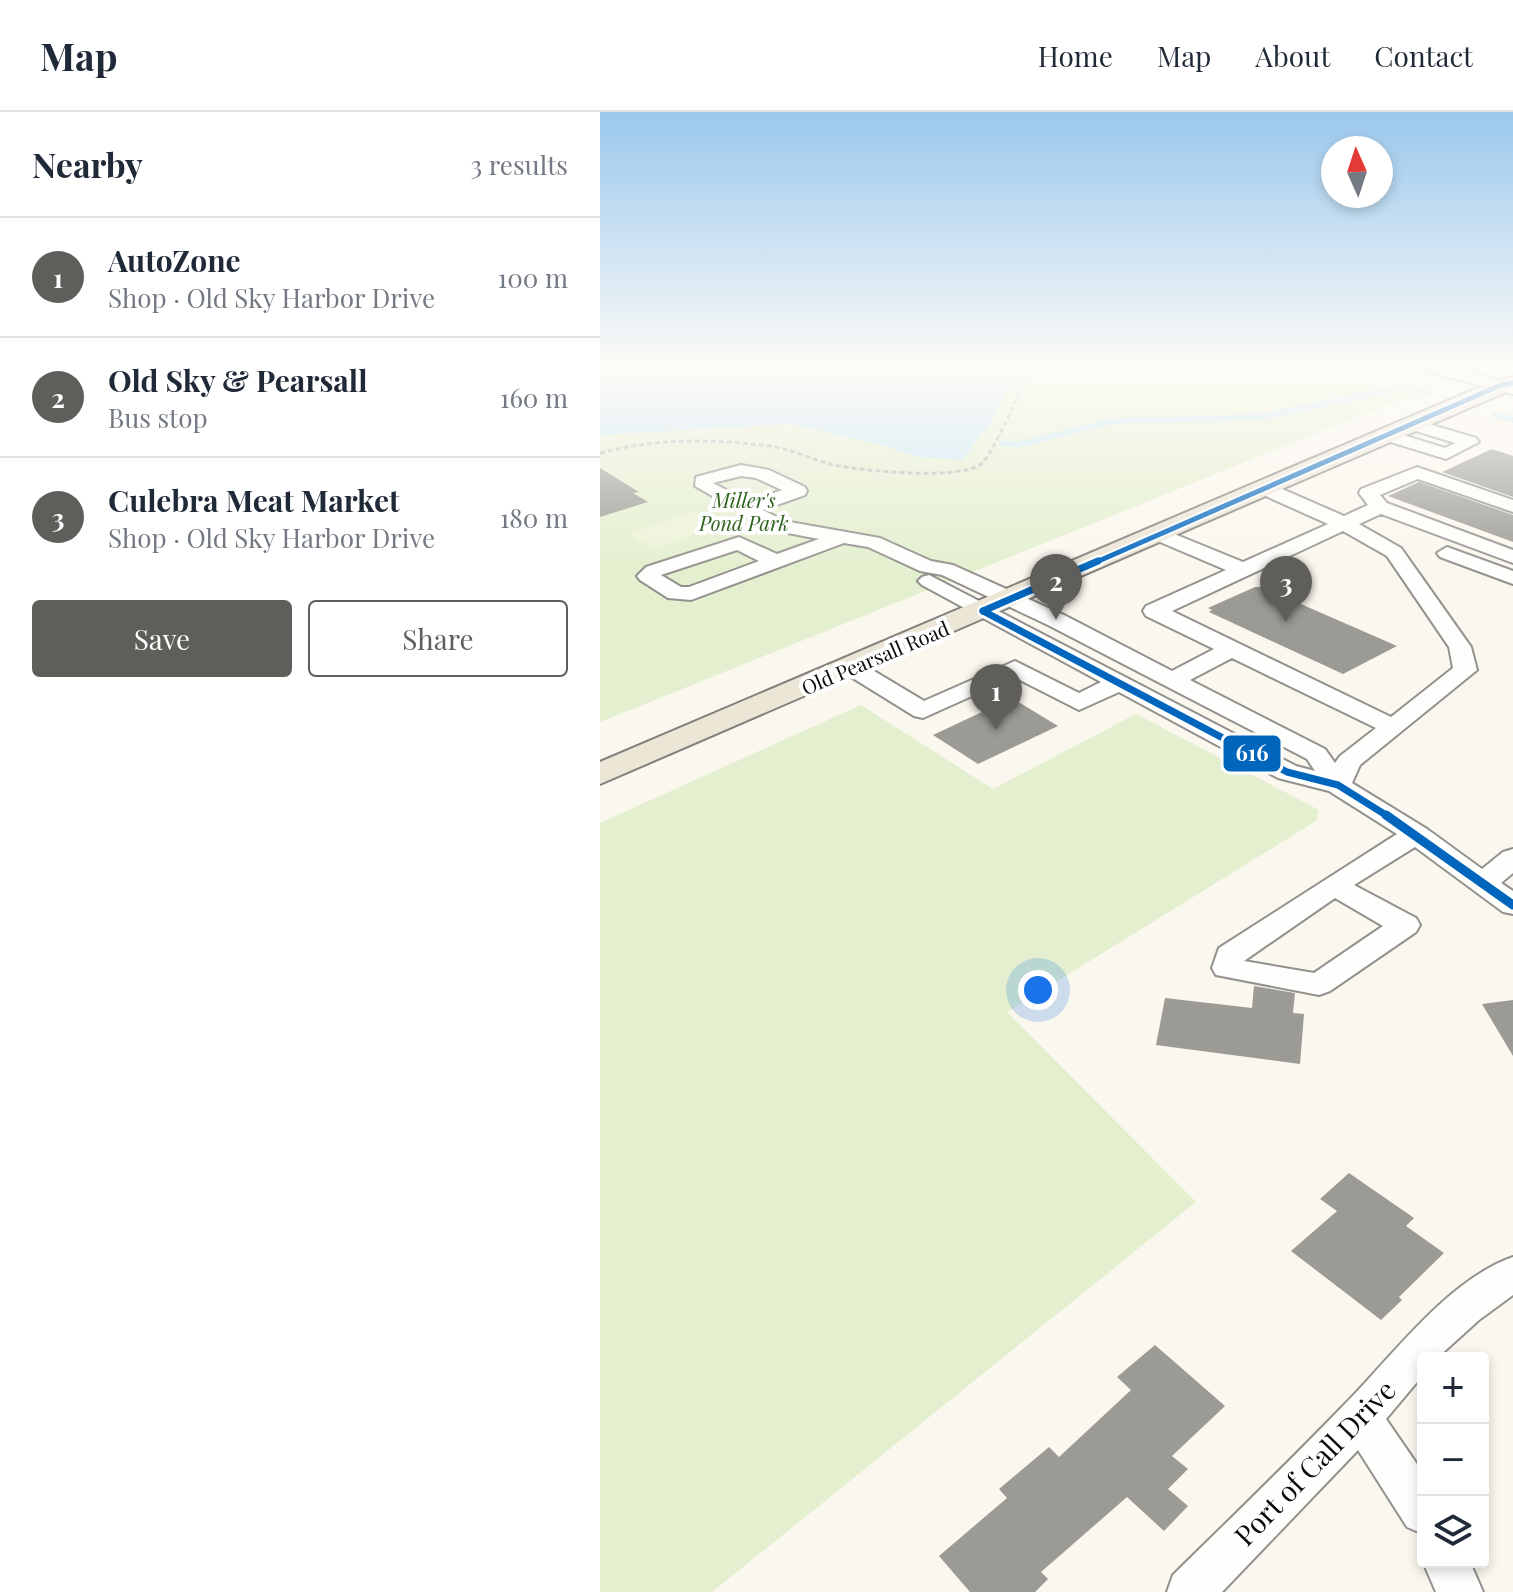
<!DOCTYPE html>
<meta charset="utf-8">
<style>
:root{--surface:#fff;--page:#f6f6f7;--text:#1f2937;--muted:#747a83;--line:#e0e1e3;--accent:#5f5e5a}
body{margin:0;font-family:"Playfair Display",serif;background:var(--page);color:var(--text)}
.controls{position:absolute;right:24px;bottom:24px;display:grid;overflow:hidden;border-radius:8px;box-shadow:0 4px 12px #0003}
.controls button{width:72px;height:72px;display:grid;place-items:center;padding:0;border:0;border-bottom:2px solid var(--line);background:var(--surface);color:var(--text);font:40px sans-serif}
.compass{position:absolute;left:721px;top:24px;width:72px;height:72px;border-radius:50%;background:var(--surface);box-shadow:0 4px 12px #0003;rotate:357deg}
.you{position:absolute;left:438px;top:878px;width:28px;height:28px;margin:-20px;border:6px solid #fff;border-radius:50%;background:#1a73e8;box-shadow:0 0 0 12px #1a73e833}
.badge{display:grid;place-items:center;width:52px;height:52px;border-radius:50%;background:var(--accent);color:#fff;font-size:26px;font-weight:700}
.pin{position:absolute;translate:-50% -66px;filter:drop-shadow(0 2px 4px #0008)}
.pin::after{content:'';position:absolute;top:42px;width:28px;height:24px;background:inherit;clip-path:polygon(0 0,100% 0,50% 100%)}
.list{margin:0;padding:0;list-style:none}
h2{display:flex;justify-content:space-between;align-items:center;height:104px;margin:0;padding:0 32px;font-size:34px}
h2 small{font-size:26px;font-weight:400;color:var(--muted)}
.list li{display:grid;grid-template-columns:52px 1fr auto;gap:24px;align-items:center;box-sizing:border-box;height:120px;padding:0 32px;border-top:2px solid var(--line)}
.list b{display:block;font-size:30px;white-space:nowrap}
.list p{margin:0;font-size:26px;white-space:nowrap;color:var(--muted)}
.list em{font-size:26px;font-style:normal;color:var(--muted)}
.actions{display:flex;gap:16px;padding:24px 32px}
.actions a{flex:1;padding:18px 0;border:2px solid var(--accent);border-radius:8px;text-align:center;font-size:28px;color:var(--accent)}
.actions .main{background:var(--accent);color:#fff}
.icon{flex:none;width:44px;height:44px;fill:none;stroke:currentColor;stroke-width:2;stroke-linecap:round;stroke-linejoin:round}
.map{position:relative;flex:none;width:913px;height:1480px;overflow:hidden}
header{display:flex;align-items:center;gap:48px;box-sizing:border-box;height:112px;padding:0 40px;background:var(--surface);border-bottom:2px solid var(--line)}
header strong{font-size:38px}
nav{display:flex;gap:44px;margin-inline-start:auto;font-size:28px}
main{display:flex}
aside{flex:1;background:var(--surface)}
.map>svg:first-child{display:block}
.green{fill:#e3efce}
.pitch{fill:#edf3d7}
.water{fill:#c5e5f4}
.lines{fill:none;stroke-linecap:round;stroke-linejoin:round}
.stream{stroke:#c5e5f4;stroke-width:6}
.building{fill:#9c9a94}
.minor-casing{stroke:#93918d;stroke-width:4}
.major-casing{stroke:#807f7a;stroke-width:4}
.path{stroke:#b7b6b5;stroke-width:3;stroke-dasharray:5 3;stroke-linecap:butt}
.minor{fill:#fefefc;fill-rule:evenodd}
.major{fill:#ece6d7;fill-rule:evenodd}
.bus-1-far2-casing{stroke:#fff;stroke-width:9}
.bus-1-far1-casing{stroke:#fff;stroke-width:12}
.bus-1-casing{stroke:#fff;stroke-width:15}
.bus-1-far2{stroke:#0065bd;stroke-width:5}
.bus-1-far1{stroke:#0065bd;stroke-width:7}
.bus-1{stroke:#0065bd;stroke-width:9}
.labels{text-anchor:middle;dominant-baseline:central;stroke-width:8;stroke-linejoin:round;paint-order:stroke}
.far-park-label{font-size:20px;font-style:italic;fill:#2d621c;stroke:#fff}
.far-street-label{font-size:20px;fill:#0b0b0b;stroke:#fff}
.near-street-label{font-size:28px;fill:#0b0b0b;stroke:#fff}
.line-badge{stroke:#fff;stroke-width:3}
.badge-label{font-size:22px;text-anchor:middle;font-weight:bold;fill:#fff}
</style>
<header>
<strong>Map</strong>
<nav><a>Home</a><a>Map</a><a>About</a><a>Contact</a></nav>
</header>
<main>
<aside>
<h2>Nearby<small>3 results</small></h2>
<ul class="list">
<li><span class="badge">1</span><div><b>AutoZone</b><p>Shop · Old Sky Harbor Drive</p></div><em>100 m</em></li>
<li><span class="badge">2</span><div><b>Old Sky &amp; Pearsall</b><p>Bus stop</p></div><em>160 m</em></li>
<li><span class="badge">3</span><div><b>Culebra Meat Market</b><p>Shop · Old Sky Harbor Drive</p></div><em>180 m</em></li>
</ul>
<div class="actions"><a class="main">Save</a><a>Share</a></div>
</aside>
<div class="map">
<svg width="913" height="1480" viewBox="0 0 913 1480">
<rect width="100%" height="100%" fill="#faf7ee"/>
<g class="green">
<polygon points="0,256 879,256 0,610"/>
<polygon points="261,593 393,677 536,602 719,698 716,709 407,900 596,1090 112,1480 0,1480 0,711"/>
</g>
<polygon class="pitch" points="95,400 120,414 53,437 29,422"/>
<polygon class="water" points="0,256 421,256 391,310 362,348 317,345 290,335 190,312 0,323"/>
<g class="lines">
<g class="stream">
<polyline points="894,302 913,308"/>
<polyline points="401,331 417,333 514,309 662,305 803,275 828,280"/>
</g>
</g>
<g class="building">
<polygon points="892,337 913,344 913,385 842,360"/>
<polygon points="0,356 39,380 33,381 48,390 0,405"/>
<polygon points="819,370 913,403 913,430 788,384"/>
<polygon points="655,475 662,475 797,534 743,562 609,500 612,498 608,496"/>
<polygon points="412,586 458,614 378,652 333,623"/>
<polygon points="654,874 695,881 693,901 704,902 700,952 556,933 565,886 652,896"/>
<polygon points="913,888 913,944 882,892"/>
<polygon points="749,1061 814,1106 806,1114 844,1141 799,1185 802,1188 781,1208 691,1139 737,1099 720,1087"/>
<polygon points="555,1233 625,1294 572,1344 588,1357 568,1377 588,1394 564,1419 527,1385 441,1460 448,1467 435,1480 370,1480 339,1444 407,1386 399,1377 449,1335 459,1345 531,1278 517,1265"/>
</g>
<g class="lines">
<defs>
<g id="minor">
<polygon points="824,256 851,256 913,272 913,282 826,259"/>
<polygon points="812,307 876,326 879,330 846,347 781,327 778,323 787,318 845,336 855,331 806,316 803,312"/>
<path d="M141,353L169,358L205,375L207,379L205,383L163,398L184,409L280,426L331,449L353,453L464,503L572,559L614,537L546,504L543,499L546,494L626,458L553,427L550,423L553,419H567L643,450L728,412L659,381L657,377L659,373H673L744,404L768,393L759,381L761,377L817,355L913,388V400L818,367L780,383L787,391L913,438V451L781,402L759,412L801,436L871,535L877,558L760,653L752,671L827,717L882,757L903,740L913,737V761L901,771L913,779V802L903,800L815,735L754,773L816,806L820,813L816,820L730,879L719,883L616,863L612,856L619,836L797,722L729,679L678,666L519,580L479,598L414,565L323,606L314,604L243,560L239,555L243,550H259L324,589L415,549L479,581L501,570L322,473L318,469L322,465L329,463L696,654L715,659L707,647L448,513L342,463L320,459L268,435L244,431L91,488L68,486L40,468L37,464L46,455L139,425L177,442L219,427L172,418L95,374L96,365ZM141,364L156,366L182,378L149,390L113,371ZM743,419L787,444L849,535L853,556L791,605L572,499ZM137,438L159,449L89,475H81L61,463ZM632,546L776,616L740,644L735,651L725,637L590,568ZM735,786L783,814L714,861L644,849Z"/>
<polygon points="847,435 913,459 913,472 840,445 837,441"/>
<path d="M913,1145V1183L879,1208L837,1246H823V1263L786,1307L823,1361V1422L807,1415L758,1338L622,1480H567L573,1463C630,1407 688,1351 743,1294C791,1246 847,1168 913,1145Z"/>
<polygon points="823,1450 870,1450 883,1480 836,1480"/>
</g>
<polygon id="major" points="913,265 913,277 0,672 0,650 894,269"/>
</defs>
<use href="#minor" class="minor-casing"/>
<use href="#major" class="major-casing"/>
<path class="path" d="M0,341C56,326 112,327 170,334C192,337 212,348 234,353C262,359 357,368 380,353C392,346 422,273 430,256"/>
<use href="#minor" class="minor"/>
<use href="#major" class="major"/>
<defs>
<polyline id="bus-1-far2" points="494,451 901,273 913,271"/>
<g id="bus-1-far1">
<polyline points="383,499 687,660 738,673 789,705"/>
<polyline points="383,499 498,449"/>
</g>
<polyline id="bus-1" points="786,703 913,793"/>
</defs>
<use href="#bus-1-far2" class="bus-1-far2-casing"/>
<use href="#bus-1-far1" class="bus-1-far1-casing"/>
<use href="#bus-1" class="bus-1-casing"/>
<use href="#bus-1-far2" class="bus-1-far2"/>
<use href="#bus-1-far1" class="bus-1-far1"/>
<use href="#bus-1" class="bus-1"/>
</g>
<linearGradient id="sky" x2="0" y2="1"><stop stop-color="#9ac8ed"/><stop offset="0.55" stop-color="#fdfbf7"/><stop offset="1" stop-color="#fdfbf7" stop-opacity="0"/></linearGradient>
<rect width="913" height="463" fill="url(#sky)"/>
<g class="labels">
<g class="far-park-label">
<text x="144" y="387">Miller's<tspan x="144" dy="23">Pond Park</tspan></text>
</g>
<g class="far-street-label">
<text transform="translate(275 545) rotate(-23)">Old Pearsall Road</text>
</g>
<g class="near-street-label">
<text transform="translate(714 1350) rotate(-46)">Port of Call Drive</text>
</g>
</g>
<rect class="line-badge" x="622" y="622" width="60" height="39" rx="8" fill="#0065bd"/>
<g class="badge-label">
<text x="652" y="649">616</text>
</g>
</svg>
<div class="controls">
<button>+</button>
<button>−</button>
<button><svg class="icon" aria-label="layers" viewBox="0 0 24 24"><path d="M12 4l9 5-9 5-9-5zM3 14l9 5 9-5"/></svg></button>
</div>
<svg class="compass" viewBox="-18 -18 36 36"><path d="M0-13l5 13h-10z" fill="#e53935"/><path d="M0 13l5-13h-10z" fill="#747a83"/></svg>
<div class="you"></div>
<div class="pin badge" style="left:396px;top:618px">1</div>
<div class="pin badge" style="left:456px;top:508px">2</div>
<div class="pin badge" style="left:686px;top:510px">3</div>
</div>
</main>
